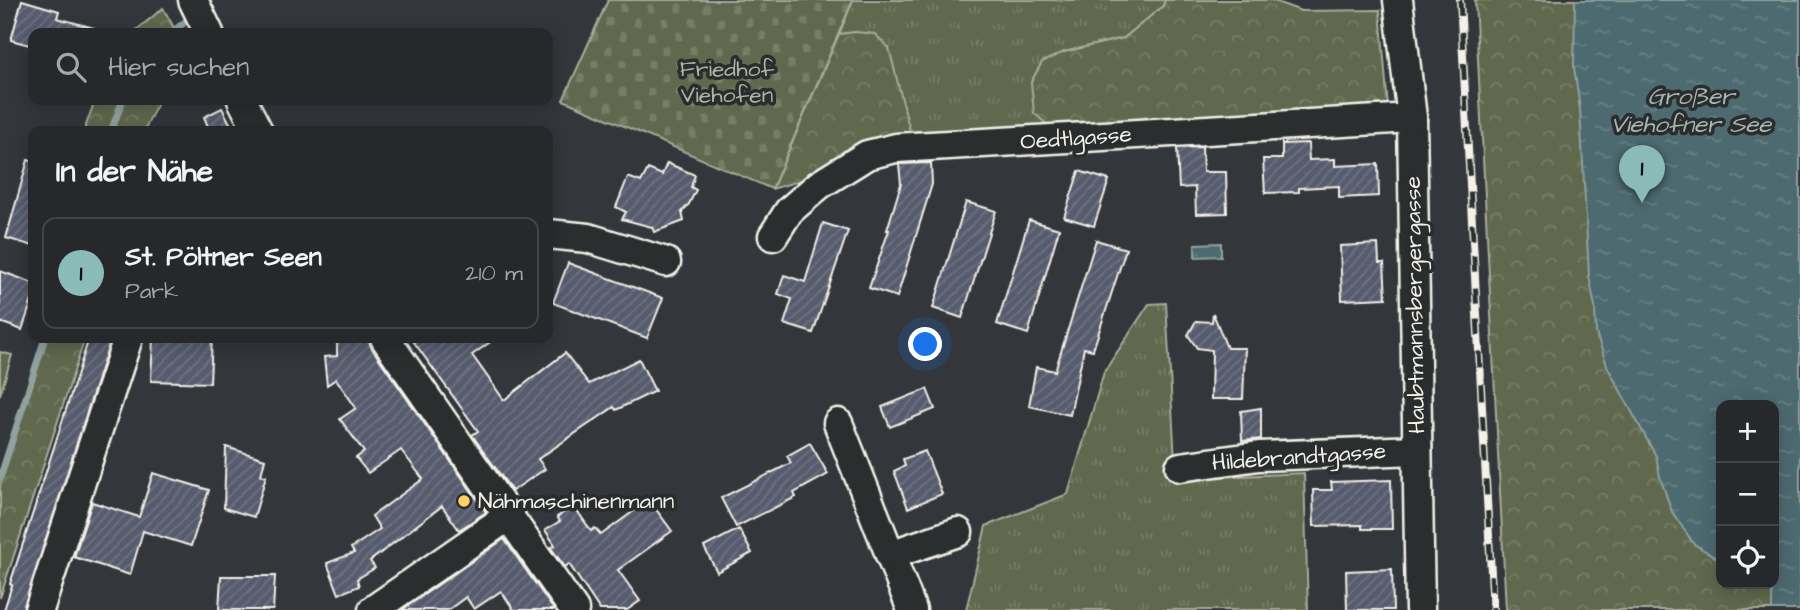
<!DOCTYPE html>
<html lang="de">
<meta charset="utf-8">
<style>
:root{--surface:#26282c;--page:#323438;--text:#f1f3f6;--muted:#a4a6a9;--line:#424448;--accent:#8bbbb9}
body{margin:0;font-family:"Architects Daughter",sans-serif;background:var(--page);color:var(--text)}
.controls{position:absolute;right:21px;bottom:21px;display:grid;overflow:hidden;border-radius:14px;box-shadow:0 4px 18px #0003}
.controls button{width:63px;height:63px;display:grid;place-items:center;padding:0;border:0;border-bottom:2px solid var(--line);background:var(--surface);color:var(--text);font:35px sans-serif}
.you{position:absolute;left:926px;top:345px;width:24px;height:24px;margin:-18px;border:5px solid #fff;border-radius:50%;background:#1a73e8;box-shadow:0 0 0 10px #1a73e833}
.badge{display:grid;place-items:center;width:46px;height:46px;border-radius:50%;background:var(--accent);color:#111;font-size:23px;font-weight:700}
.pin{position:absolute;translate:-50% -58px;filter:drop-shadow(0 2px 4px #0008)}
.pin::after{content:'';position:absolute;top:37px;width:24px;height:21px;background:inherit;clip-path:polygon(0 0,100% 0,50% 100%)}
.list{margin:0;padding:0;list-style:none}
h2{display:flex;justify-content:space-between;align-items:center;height:91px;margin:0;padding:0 28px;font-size:30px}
h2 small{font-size:23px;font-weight:400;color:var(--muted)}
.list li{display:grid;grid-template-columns:46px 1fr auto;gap:21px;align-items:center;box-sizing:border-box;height:112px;margin:0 14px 14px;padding:0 14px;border:2px solid var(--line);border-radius:14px}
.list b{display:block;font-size:26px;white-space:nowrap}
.list p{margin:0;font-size:23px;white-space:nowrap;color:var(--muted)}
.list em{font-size:23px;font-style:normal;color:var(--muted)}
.icon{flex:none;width:38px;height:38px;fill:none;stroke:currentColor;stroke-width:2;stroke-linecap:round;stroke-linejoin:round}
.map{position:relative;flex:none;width:1800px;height:610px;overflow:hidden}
.search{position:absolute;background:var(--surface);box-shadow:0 4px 18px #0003;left:28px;top:28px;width:525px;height:77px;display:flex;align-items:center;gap:18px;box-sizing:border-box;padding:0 24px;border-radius:14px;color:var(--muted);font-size:26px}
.panel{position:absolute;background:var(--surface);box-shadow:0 4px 18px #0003;left:28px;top:126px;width:525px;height:217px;border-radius:14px}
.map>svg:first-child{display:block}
.grass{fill:url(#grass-tufts);stroke:#aaac9b;stroke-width:2}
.forest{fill:url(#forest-crowns);stroke:#aaac9b;stroke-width:2;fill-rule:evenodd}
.cemetery{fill:url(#cemetery-stones);stroke:#aaac9b;stroke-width:2}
.pitch{fill:#60684e;stroke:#aaac9b;stroke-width:2}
.water{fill:url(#water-ripples);stroke:#90a1a0;stroke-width:2}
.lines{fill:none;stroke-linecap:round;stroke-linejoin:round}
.stream{stroke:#90a1a0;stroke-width:7}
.building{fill:url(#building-hatch);stroke:#f4f1e8;stroke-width:2}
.minor-casing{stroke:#f4f1e8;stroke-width:33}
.minor{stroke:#2a2d2e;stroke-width:28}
.rail-casing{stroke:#f4f1e8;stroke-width:8}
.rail{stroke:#2a2d2e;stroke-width:5;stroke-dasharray:16;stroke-linecap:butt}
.poi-dot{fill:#ffd166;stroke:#2a2d2e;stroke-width:2.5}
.labels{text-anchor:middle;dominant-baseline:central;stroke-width:7;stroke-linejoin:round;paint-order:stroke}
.park-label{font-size:23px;fill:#b1b3a3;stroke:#2a2d2e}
.street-label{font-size:23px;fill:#f4f1e8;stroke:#2a2d2e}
.poi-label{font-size:23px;fill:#f4f1e8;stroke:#2a2d2e;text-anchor:start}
.water-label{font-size:24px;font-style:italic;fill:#a9b5b2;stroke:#2a2d2e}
</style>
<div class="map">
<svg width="1800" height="610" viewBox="0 0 1800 610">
<defs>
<pattern id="grass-tufts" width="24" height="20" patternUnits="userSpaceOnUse" patternTransform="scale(1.75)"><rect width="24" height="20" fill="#60684e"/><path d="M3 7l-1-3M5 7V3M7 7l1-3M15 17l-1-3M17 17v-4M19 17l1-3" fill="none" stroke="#777e68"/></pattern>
<pattern id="forest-crowns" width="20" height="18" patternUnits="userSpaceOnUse" patternTransform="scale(1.75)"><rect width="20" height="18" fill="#60684e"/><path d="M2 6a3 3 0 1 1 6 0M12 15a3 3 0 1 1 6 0" fill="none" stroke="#777e68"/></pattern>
<pattern id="cemetery-stones" width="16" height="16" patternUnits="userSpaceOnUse" patternTransform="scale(1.75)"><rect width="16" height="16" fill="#60684e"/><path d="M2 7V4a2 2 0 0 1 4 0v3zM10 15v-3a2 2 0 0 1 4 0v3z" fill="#777e68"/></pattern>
<pattern id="water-ripples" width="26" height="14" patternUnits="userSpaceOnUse" patternTransform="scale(1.75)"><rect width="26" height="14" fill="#4d6b70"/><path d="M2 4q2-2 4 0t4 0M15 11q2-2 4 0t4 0" fill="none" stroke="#678184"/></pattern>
<pattern id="building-hatch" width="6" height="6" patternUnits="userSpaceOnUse" patternTransform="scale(1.75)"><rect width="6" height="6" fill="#565b6d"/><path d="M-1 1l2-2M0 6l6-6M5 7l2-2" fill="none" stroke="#6f7382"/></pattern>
</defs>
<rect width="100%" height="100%" fill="#33363b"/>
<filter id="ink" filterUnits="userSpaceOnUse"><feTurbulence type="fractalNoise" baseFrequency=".0143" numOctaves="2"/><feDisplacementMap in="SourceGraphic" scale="14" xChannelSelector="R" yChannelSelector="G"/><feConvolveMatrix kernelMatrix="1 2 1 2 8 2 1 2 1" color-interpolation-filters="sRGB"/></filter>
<g filter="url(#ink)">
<g class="grass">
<polygon points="853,0 1165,0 1163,6 1124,38 1064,52 1053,130 911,135 856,32 839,34"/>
<polygon points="1166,303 1176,479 1304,473 1308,610 966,610 986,526 1068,494 1104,372 1149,304"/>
</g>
<g class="forest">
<polygon points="1165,0 1271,0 1301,11 1380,10 1388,108 1053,130 1034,113 1031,82 1042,62 1064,52 1124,38 1163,6"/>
<path d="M1475,0H1800V610H1506ZM1721,405H1774V584H1721Z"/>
<polygon points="163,8 177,33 133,33"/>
<polygon points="856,32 875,34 889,48 911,135 866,145 834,158 802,180 772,189 839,34"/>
<polygon points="95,100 159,100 144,131 84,131"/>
<polygon points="46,338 85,338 0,598 0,486"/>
</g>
<polygon class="cemetery" points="608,0 853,0 772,189 563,100"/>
<polygon class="pitch" points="0,352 12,355 0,395"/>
<g class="water">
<polygon points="1575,0 1800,0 1800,610 1772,610 1774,405 1721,405 1720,560 1694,544 1672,512 1660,477 1656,456 1608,368 1596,333 1595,307 1589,276 1580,109 1574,67"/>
<polygon points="1221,243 1221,256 1195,257 1195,244"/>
</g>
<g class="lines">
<g class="stream">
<polyline points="171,33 195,14"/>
<polyline points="111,131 123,100"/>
<polyline points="0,478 45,338"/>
</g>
</g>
<g class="building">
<polygon points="22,0 59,11 57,18 94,28 93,33 33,33 33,46 11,40"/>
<polygon points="222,108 234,131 210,131 204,117"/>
<polygon points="1308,143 1309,160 1335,159 1335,166 1378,164 1379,196 1339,198 1339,186 1299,188 1299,192 1265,193 1263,159 1282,159 1282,144"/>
<polygon points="1202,147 1203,172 1226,172 1227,213 1196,214 1195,187 1179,188 1177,148"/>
<polygon points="28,160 33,161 33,246 6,238"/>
<polygon points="667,163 695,175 691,187 696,190 689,204 682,212 684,221 654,232 652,227 622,219 626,212 616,207 628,177 641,182 648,169 662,175"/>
<polygon points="931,163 932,184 897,297 869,288 889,230 887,230 901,184 899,164"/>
<polygon points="1079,171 1109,180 1094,226 1064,217"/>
<polygon points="966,202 996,211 962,318 933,308"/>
<polygon points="1029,220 1059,229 1028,334 997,324"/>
<polygon points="823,223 848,231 813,333 784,324 792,299 778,294 784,275 805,282"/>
<polygon points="1096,240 1126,249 1093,350 1084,348 1070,415 1029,406 1036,367 1055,371"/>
<polygon points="1378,244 1379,263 1384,263 1386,298 1342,300 1340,246"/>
<polygon points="568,263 663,298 647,338 553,303"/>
<polygon points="0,271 33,283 33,297 22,330 0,322"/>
<polygon points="1213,313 1227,348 1245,348 1243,399 1211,399 1212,350 1197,348 1188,335 1196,321 1212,322"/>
<polygon points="89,338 111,338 23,610 4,610 12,585 10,584"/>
<polygon points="153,338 212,338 210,383 151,381"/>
<polygon points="337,338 368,338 371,347 486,512 459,530 442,506 370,561 375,568 357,579 359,586 339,594 327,563 354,553 351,548 380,529 372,516 423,479 401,450 368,473 356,458 364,452 340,419 356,408 336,379 327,385 324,357 337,356"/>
<polygon points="411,338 496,338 472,355 504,400 565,353 589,384 639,359 655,391 616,410 614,407 538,459 545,469 512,491 472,435 478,431"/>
<polygon points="927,389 935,409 890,427 882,407"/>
<polygon points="1261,408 1261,439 1242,441 1241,411"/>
<polygon points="810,443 828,474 794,493 796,497 736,527 721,498 791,463 787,456"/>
<polygon points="226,447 265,459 261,475 266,476 254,517 224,508"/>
<polygon points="925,451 942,494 908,508 894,471 905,466 903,459"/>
<polygon points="153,473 209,490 191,546 143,531 130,575 74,557 92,502 139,517"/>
<polygon points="1391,480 1392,529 1362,529 1362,525 1314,526 1313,490 1332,490 1331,482"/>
<polygon points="649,500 672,531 618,570 640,601 627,610 600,610 569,564 565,567 551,548 555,545 545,530 560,521 557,517 574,506 591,531 595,528 601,535"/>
<polygon points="739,529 752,553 717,572 704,547"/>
<polygon points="504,539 554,610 514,610 501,591 474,609 466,597 448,610 402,610"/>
<polygon points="1392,569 1393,610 1347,610 1346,571"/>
<polygon points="221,576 275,576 273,610 219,610"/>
</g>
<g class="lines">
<defs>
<g id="minor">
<polyline points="193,0 209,33"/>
<polyline points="1398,0 1412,118 1420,610"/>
<polyline points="242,100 258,131"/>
<polyline points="548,234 588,238 666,262"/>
<polyline points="773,236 789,211 819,185 867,155 896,148 1412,118"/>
<polyline points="385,338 574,610"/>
<polyline points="838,423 912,610"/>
<polyline points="1180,467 1259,456 1417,450"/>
<polyline points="890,555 958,532"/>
<polyline points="39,610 128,338"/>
<polyline points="373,610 510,515"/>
</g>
</defs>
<use href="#minor" class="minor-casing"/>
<use href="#minor" class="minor"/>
<defs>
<polyline id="rail" points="1460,0 1493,610"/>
</defs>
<use href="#rail" class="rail-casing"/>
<use href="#rail" class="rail"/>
</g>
</g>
<circle class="poi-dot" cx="464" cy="501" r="7"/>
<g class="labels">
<g class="park-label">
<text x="727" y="69">Friedhof<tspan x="727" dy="26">Viehofen</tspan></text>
</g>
<g class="street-label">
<text transform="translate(1076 138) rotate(-4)">Oedtlgasse</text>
<text transform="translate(1415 305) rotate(-91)">Haubtmannsbergergasse</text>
<text transform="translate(1299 457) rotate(-4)">Hildebrandtgasse</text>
</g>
<g class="poi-label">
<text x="478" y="501">Nähmaschinenmann</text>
</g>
<g class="water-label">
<text x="1691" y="97">Großer<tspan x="1691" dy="28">Viehofner See</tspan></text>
</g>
</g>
</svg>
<div class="controls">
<button>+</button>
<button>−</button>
<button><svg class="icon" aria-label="locate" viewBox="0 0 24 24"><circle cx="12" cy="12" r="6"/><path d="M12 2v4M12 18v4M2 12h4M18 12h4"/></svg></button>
</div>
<div class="you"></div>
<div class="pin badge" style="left:1642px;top:203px">1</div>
<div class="search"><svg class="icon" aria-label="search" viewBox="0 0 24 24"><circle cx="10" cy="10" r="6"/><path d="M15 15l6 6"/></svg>Hier suchen</div>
<section class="panel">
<h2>In der Nähe<small></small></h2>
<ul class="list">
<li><span class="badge">1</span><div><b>St. Pöltner Seen</b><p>Park</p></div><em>210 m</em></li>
</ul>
</section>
</div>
